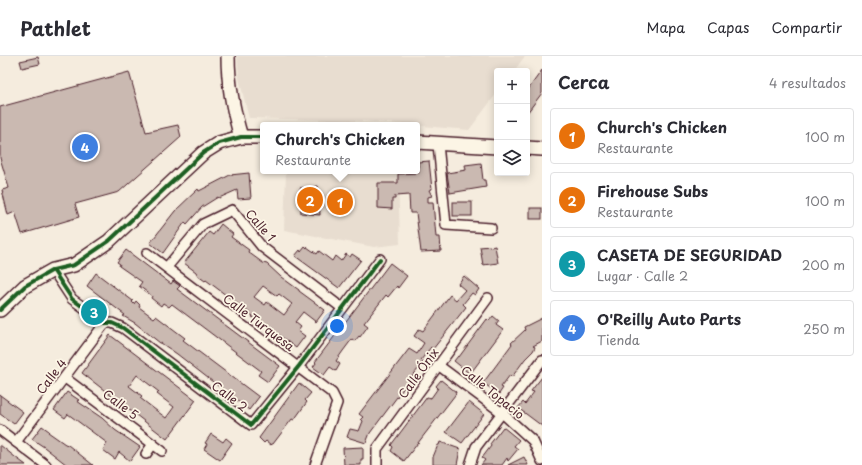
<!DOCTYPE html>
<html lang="es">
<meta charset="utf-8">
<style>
:root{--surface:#fff;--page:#f7f7f7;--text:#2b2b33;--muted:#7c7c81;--line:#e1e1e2;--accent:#0f766e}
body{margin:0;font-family:"Playpen Sans",sans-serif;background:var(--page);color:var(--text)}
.controls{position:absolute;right:12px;top:12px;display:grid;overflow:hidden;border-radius:4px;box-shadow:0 2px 10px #0003}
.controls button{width:36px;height:36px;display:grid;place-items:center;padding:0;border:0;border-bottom:1px solid var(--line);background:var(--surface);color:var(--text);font:20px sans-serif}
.you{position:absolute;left:337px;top:270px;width:14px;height:14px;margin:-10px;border:3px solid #fff;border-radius:50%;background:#1a73e8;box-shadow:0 0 0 6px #1a73e833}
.badge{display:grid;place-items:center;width:26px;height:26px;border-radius:50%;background:var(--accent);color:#fff;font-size:13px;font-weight:700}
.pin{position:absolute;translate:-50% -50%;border:2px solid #fff;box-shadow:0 1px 4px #0006}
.popup{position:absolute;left:260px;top:66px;width:160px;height:52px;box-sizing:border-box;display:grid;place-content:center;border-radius:4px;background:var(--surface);filter:drop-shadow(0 1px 3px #0005);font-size:13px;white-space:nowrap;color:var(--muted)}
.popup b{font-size:15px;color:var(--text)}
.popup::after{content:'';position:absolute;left:50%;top:100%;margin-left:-8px;border:8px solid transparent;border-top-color:var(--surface)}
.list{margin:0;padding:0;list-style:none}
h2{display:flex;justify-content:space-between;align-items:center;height:52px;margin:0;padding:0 16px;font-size:17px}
h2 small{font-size:13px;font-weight:400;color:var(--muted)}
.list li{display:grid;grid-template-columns:26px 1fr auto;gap:12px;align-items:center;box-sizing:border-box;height:56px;margin:0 8px 8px;padding:0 8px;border:1px solid var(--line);border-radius:4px}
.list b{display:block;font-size:15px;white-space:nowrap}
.list p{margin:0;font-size:13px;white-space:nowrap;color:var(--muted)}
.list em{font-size:13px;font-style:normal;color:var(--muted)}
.icon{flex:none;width:22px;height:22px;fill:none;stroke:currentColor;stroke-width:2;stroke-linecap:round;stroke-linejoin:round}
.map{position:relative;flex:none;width:542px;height:409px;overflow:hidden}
header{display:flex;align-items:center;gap:24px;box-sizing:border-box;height:56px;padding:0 20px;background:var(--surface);border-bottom:1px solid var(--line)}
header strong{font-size:19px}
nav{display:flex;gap:22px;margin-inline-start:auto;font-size:14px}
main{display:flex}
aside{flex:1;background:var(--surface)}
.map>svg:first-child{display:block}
.built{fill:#e8ddd0}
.building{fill:#cab9b1;stroke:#4a1f2b;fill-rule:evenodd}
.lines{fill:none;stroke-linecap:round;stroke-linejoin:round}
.street-casing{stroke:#4a1f2b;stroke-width:12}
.secondary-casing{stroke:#4a1f2b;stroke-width:16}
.street{stroke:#fcf5e5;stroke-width:9}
.secondary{stroke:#fcf5e5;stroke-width:13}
.cycleway-casing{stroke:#fcf5e5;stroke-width:6}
.cycleway{stroke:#1b5e20;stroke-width:4}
.labels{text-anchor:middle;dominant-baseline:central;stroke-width:3.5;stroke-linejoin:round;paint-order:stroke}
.street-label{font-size:12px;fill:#4a1f2b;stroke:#fcf5e5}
</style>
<header>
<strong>Pathlet</strong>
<nav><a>Mapa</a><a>Capas</a><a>Compartir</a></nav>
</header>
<main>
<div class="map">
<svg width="542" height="409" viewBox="0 0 542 409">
<rect width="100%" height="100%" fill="#f5ecde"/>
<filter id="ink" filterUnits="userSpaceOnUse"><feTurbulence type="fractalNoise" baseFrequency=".025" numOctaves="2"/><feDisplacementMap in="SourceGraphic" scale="8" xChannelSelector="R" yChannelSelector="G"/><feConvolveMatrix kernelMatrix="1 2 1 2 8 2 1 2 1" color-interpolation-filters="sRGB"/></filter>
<g filter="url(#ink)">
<g class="built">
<polygon points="237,0 525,0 514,15 497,15 497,37 469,74 363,65 249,62 239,22"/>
<polygon points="286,115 398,115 400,188 374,191 284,174"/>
</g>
<g class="building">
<polygon points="38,1 40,8 22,12 20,5"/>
<polygon points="542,14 542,37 527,57 527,35"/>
<polygon points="129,16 146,76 178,69 181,81 119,136 75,148 79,161 22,178 15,156 8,159 2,134 9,132 0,102 0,51"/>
<polygon points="429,105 432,133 429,134 432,140 428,141 428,146 433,146 436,181 440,181 441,195 421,196 416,157 410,157 409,139 395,140 395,143 392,143 392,153 378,152 378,127 398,127 398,118 419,117 418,106"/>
<polygon points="481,107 483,124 485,124 486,131 450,137 447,117 466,114 465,109"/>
<polygon points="249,117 251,142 238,143 237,134 219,142 218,141 202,151 187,168 185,166 163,197 150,187 175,155 198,133 199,135 230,119"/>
<polygon points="318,130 320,159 301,157 300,132"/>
<polygon points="331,137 347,137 347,145 349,145 349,155 346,155 346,157 333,158 333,148 331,148"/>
<rect x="453" y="146" width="19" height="14"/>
<rect x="530" y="152" width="12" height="11"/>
<path d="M221,168L233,178L231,181L249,194L248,196L263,207L267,208L281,221L299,234V235L325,254L316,266L303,256L295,266L301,271L298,275L305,280L296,292L263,267L252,261L253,260L247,255L206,224L205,225L198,220L196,216L184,207L209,176L213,179ZM263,230L277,240L279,238L292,248L284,259L267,246L265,249L254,241Z"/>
<polygon points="490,190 491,191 495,190 498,207 483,209 480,191"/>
<polygon points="305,191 306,192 307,191 317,198 319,195 332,205 335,200 341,205 346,198 350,201 352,198 361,204 339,232 295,200 300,194 301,196"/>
<polygon points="126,194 171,228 173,225 180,230 177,233 280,310 268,326 258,319 261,315 172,248 169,251 163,247 161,250 151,242 152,240 139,230 142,226 119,210 120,208 117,206"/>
<polygon points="390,207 407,220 398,232 397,230 388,241 386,239 364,267 368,270 360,281 359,280 355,285 352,283 343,295 336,305 340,308 336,315 330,311 324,319 313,311 316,307 315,306"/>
<polygon points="96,217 133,245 132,246 134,248 136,245 140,249 139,251 147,257 154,262 156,260 185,282 183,284 259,341 249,354 177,298 161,287 160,287 135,267 123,260 125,259 87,230"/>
<polygon points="464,220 479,233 475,239 472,237 463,248 466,251 433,293 431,291 421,304 424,305 370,377 366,387 347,381 350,373 359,375 363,365 361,363 363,361 359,358 409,293 417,298 424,287 414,280 419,273 423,275 450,239 456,244 465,234 458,228"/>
<polygon points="493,260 499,265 496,269 503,274 470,318 454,305 458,300 459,301 487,263 489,265"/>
<polygon points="542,262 542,285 533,290 535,291 533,295 525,303 512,321 510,319 501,331 503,332 499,338 483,327 512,288 511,287 525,274 524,271"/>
<path d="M110,279L196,344L167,383L82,317ZM137,319L159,336L157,338L174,351L166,362L140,342L142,340L129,330Z"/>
<polygon points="542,321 542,370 518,352 523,346 525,348 534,336 531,335"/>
<polygon points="441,324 456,336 455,339 404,405 391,395 393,391 391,389 427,341 431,342 438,332 436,330"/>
<polygon points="299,327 311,337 305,344 307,346 294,364 292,363 273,388 272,388 271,389 266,385 264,387 259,382"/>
<polygon points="67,336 79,344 77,345 102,362 115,374 140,391 130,405 119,396 115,403 103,394 107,387 68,358 65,362 54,354"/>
<polygon points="0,339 23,356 14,368 0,358"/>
<polygon points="469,346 484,358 462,387 446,376"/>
<polygon points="42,370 49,375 48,376 65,388 68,389 93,409 67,409 44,391 32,383"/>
<polygon points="503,371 519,384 514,390 518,393 508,405 507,402 502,409 481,409 485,404 482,402 491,390 490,388"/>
<polygon points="211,378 223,386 226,382 232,387 220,404 204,393 207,388 205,387"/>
<polygon points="440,386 460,393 457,409 433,409 433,401 438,389 439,389"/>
<polygon points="0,389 15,401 26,409 0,409"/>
<polygon points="363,391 363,403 361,403 361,409 344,409 343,392"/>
<polygon points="524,401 528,409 508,409"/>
</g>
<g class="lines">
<defs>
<g id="street">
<polyline points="438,88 446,169 491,172"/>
<polyline points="147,197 332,337 337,347 315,409"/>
<polyline points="167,211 203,168 232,154 262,191 342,252"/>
<polyline points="53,214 72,243 105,267 112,267 123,272 251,369 299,310 380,203"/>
<polyline points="438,309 501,356 533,385 542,405"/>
<polyline points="65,322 162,395"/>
<polyline points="0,374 46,409"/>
<polyline points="16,386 105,267"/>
<polyline points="146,398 153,388"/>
<polyline points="377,409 377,393 488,242"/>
<polyline points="470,409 476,391 542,304"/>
</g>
<g id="secondary">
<path d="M228,0C228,28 233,54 241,81"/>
<polyline points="417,86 497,91"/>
<polyline points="527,92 542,93"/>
<polyline points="0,254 25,230 53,214 74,209 109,185 203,97 219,87 241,81 263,81"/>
</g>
</defs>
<use href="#street" class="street-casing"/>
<use href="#secondary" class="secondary-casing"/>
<use href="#street" class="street"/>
<use href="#secondary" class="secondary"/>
<defs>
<g id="cycleway">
<polyline points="53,214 72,243 105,267 112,267 123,272 251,369 299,310 380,203"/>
<polyline points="0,254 25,230 53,214 74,209 109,185 203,97 219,87 241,81 263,81"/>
</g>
</defs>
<use href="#cycleway" class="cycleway-casing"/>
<use href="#cycleway" class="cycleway"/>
</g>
</g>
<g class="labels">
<g class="street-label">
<text transform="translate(261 169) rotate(49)">Calle 1</text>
<text transform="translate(259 266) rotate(37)">Calle Turquesa</text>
<text transform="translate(418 317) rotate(-54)">Calle Ónix</text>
<text transform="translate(51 320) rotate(-53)">Calle 4</text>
<text transform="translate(493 336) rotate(39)">Calle Topacio</text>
<text transform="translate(230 340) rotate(37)">Calle 2</text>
<text transform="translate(121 348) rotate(37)">Calle 5</text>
</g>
</g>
</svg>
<div class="controls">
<button>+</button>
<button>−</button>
<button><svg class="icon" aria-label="layers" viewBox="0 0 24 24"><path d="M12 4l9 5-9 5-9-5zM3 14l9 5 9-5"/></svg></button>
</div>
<div class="you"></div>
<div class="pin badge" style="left:340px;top:146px;background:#e8710a">1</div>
<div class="popup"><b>Church's Chicken</b>Restaurante</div>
<div class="pin badge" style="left:310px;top:144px;background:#e8710a">2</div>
<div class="pin badge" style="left:94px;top:256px;background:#0f9aa8">3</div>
<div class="pin badge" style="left:85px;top:91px;background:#3f7fe0">4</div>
</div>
<aside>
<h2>Cerca<small>4 resultados</small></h2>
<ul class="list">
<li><span class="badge" style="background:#e8710a">1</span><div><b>Church's Chicken</b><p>Restaurante</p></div><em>100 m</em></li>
<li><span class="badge" style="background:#e8710a">2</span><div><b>Firehouse Subs</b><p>Restaurante</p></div><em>100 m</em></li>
<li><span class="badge" style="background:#0f9aa8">3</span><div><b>CASETA DE SEGURIDAD</b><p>Lugar · Calle 2</p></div><em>200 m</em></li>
<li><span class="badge" style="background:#3f7fe0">4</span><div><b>O'Reilly Auto Parts</b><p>Tienda</p></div><em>250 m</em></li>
</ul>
</aside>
</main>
